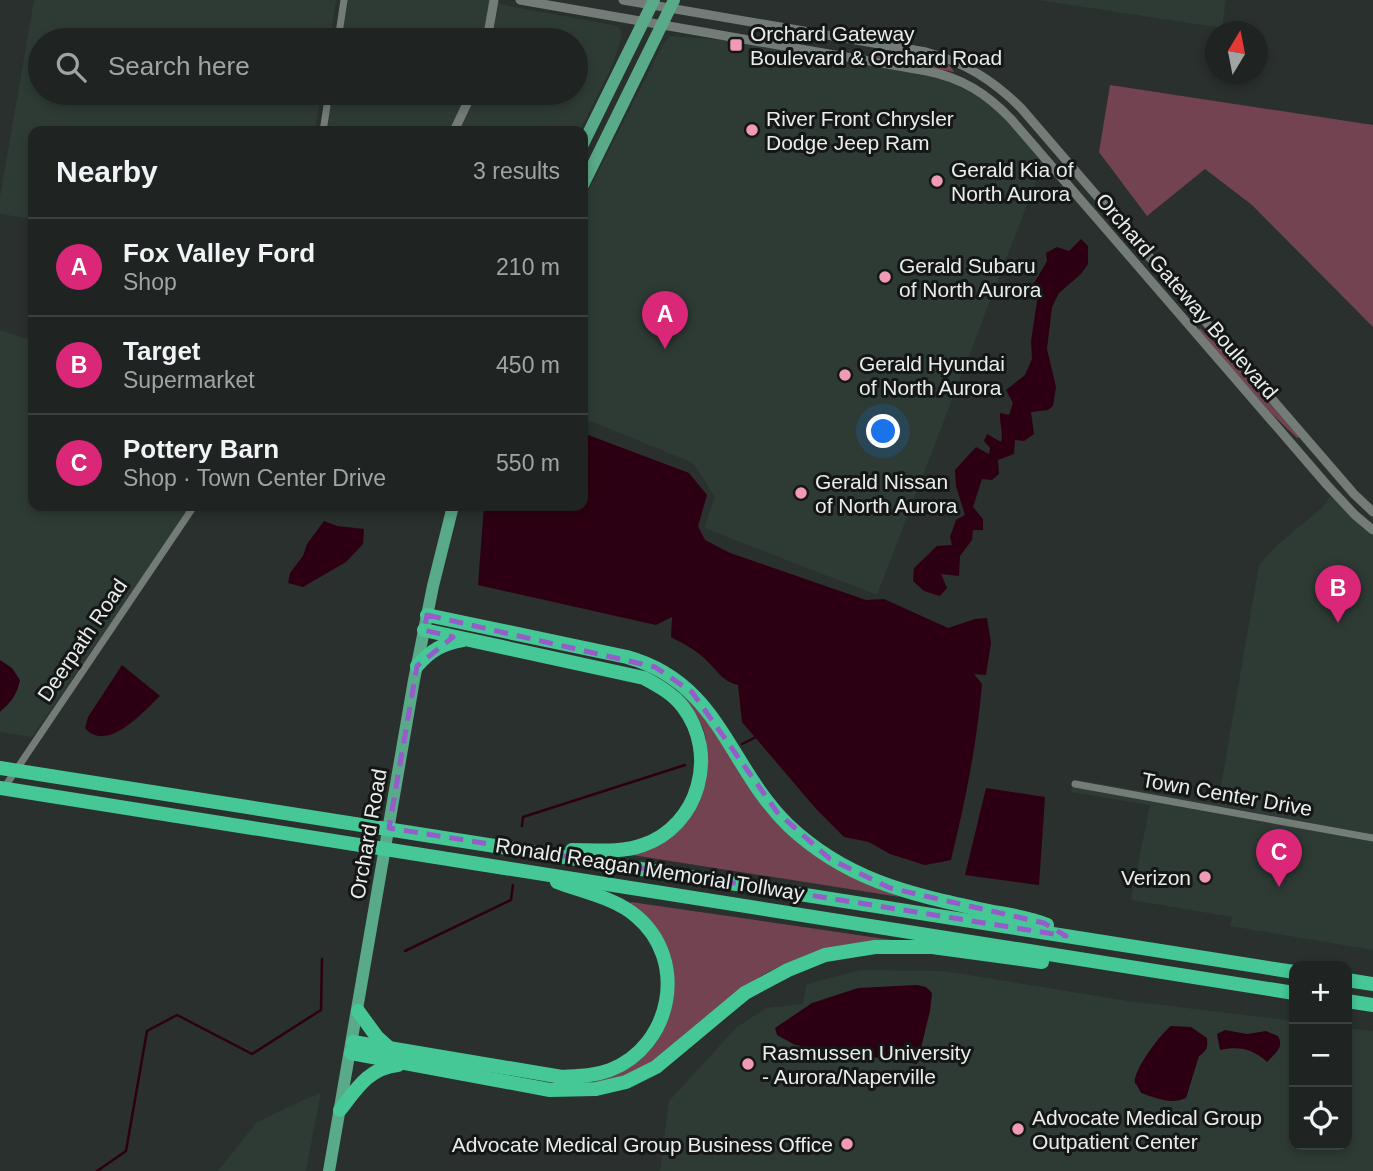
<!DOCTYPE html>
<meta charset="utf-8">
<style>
:root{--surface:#1f2422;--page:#272c2a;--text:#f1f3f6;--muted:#a1a4a5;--line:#3c4140;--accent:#db2777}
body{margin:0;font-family:Helvetica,sans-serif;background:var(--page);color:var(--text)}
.controls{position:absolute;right:21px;bottom:21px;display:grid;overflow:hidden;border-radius:14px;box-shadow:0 4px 10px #0003}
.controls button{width:63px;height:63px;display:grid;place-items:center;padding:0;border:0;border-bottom:2px solid var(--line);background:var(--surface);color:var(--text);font:35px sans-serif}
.compass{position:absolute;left:1205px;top:21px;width:63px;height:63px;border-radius:50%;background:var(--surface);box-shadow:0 4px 10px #0003;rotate:10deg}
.you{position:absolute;left:884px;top:432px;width:24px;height:24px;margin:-18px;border:5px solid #fff;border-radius:50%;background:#1a73e8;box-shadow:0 0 0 10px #1a73e833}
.badge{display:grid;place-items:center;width:46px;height:46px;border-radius:50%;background:var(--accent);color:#fff;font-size:23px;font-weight:700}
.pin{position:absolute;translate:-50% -58px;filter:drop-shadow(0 2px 4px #0008)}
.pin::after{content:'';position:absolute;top:37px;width:24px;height:21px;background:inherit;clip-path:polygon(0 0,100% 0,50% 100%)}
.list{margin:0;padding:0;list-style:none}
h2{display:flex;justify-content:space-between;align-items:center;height:91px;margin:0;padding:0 28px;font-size:30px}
h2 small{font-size:23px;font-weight:400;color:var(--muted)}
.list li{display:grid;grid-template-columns:46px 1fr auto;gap:21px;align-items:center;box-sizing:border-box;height:98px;padding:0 28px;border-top:2px solid var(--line)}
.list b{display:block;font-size:26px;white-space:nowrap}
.list p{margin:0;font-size:23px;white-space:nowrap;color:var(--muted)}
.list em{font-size:23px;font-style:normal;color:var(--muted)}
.icon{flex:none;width:38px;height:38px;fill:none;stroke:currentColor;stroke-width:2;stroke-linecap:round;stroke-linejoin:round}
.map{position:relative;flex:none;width:1373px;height:1171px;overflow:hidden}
.search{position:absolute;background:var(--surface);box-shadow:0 4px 10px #0003;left:28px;top:28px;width:560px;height:77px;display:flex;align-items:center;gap:18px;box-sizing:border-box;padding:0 24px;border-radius:38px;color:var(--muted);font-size:26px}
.panel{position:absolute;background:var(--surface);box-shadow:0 4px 10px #0003;left:28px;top:126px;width:560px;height:385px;border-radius:14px}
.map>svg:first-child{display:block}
.built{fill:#2e3b34}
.green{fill:#734352}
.water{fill:#2c0012}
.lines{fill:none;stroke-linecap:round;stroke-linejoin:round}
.stream{stroke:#2c0012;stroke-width:2.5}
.minor{stroke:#747c78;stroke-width:7}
.tertiary{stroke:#747c78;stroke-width:9}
.primary{stroke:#58aa89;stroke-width:12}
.motorway{stroke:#45c895;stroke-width:14}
.marked{fill:none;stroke:#965cca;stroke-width:5;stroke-dasharray:14 9;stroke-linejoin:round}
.poi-dot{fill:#f09ab5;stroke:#141716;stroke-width:2.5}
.labels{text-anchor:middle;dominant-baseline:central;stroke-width:6;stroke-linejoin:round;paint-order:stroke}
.poi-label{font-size:21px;fill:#e8ecea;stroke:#141716;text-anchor:start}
.street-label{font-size:21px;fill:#e8ecea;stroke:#141716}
</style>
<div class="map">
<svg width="1373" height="1171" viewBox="0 0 1373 1171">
<rect width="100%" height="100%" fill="#29302d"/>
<g class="built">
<polygon points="34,0 336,0 330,40 40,40 40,93 321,93 315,131 33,131 33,219 0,214 0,197"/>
<polygon points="346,0 489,0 509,6 613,25 619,27 622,35 613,64 580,131 326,131 332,93 576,93 576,40 340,40"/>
<polygon points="1038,0 1226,0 1222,28"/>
<polygon points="670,36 725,40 937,76 975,93 986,100 1006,119 1043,163 877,595 704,528 715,497 693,463 583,418 583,201 662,46"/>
<polygon points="0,330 33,341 33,506 192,506 32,737 0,732"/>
<polygon points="1330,496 1373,535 1373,950 1230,926 1232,917 1131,900 1150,805 1071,792 1073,779 1218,804 1259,565 1276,546 1323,507"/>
<polygon points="861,970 944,971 1128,1001 1294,1021 1294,1145 1347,1145 1347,1028 1373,1031 1373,1171 660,1171 669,1101 737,1027 766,1008 803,1004 807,984"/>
<polygon points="321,1092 306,1171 218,1171 257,1122"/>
</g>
<g class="green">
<path d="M875,52C884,53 894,56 903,56C920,57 945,54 954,72L874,57Z"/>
<polygon points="1110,85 1373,125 1373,327 1252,205 1205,169 1147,216 1099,152"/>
<polygon points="1200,328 1227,355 1299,437 1297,438 1269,411 1198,330"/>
<path d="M681,691L697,706L751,788L853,878L900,897L632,855L671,836C677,820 707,753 706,741C705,723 690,706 679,693Z"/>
<path d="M631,902L892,940C848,948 802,952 763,975C717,1002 683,1048 635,1071C622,1078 608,1080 594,1083L593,1081C635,1062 661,1056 669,1007C671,1001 674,992 673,985C672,975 637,918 630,904Z"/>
</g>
<g class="water">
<path d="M1081,239L1088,246V264L1081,274L1059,293L1052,307L1047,349L1056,387L1053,406L1048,410L1031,412L1034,434L1024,441L1015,440L1014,454L998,460L999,474L992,480L982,479L973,507L983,519V530H973L972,540L960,556L959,576L941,574L947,588L940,596L924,591L913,581L914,568L937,546L952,545L950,537L956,520L965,515L956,486L955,470L976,447L989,454L990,448L984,441L987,434L1001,442C1004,433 999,423 1000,413L1009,415L1013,403L1006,390L1025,375L1032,359L1031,341L1038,295L1033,285L1047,261L1046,253L1057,247L1069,251Z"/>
<path d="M583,433L689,473L707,495L698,526L705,540L730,553L866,600L884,599L948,628L975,619L987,618L991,643L986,675L974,674L982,684C977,744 965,802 951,860L925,865L890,854L869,842L844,837L817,810L742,722L738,685C722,681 720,673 708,662C698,651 684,644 671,637L672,617L656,625L478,585L484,506H583Z"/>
<polygon points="324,521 337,526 364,529 363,544 346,562 303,587 288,583 290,573 303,556 307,544"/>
<path d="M0,660L12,668L20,680C17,695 11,702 0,712Z"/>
<path d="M122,665L160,696C144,711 107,754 85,728L88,717Z"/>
<polygon points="986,788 1045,797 1039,885 965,875"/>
<polygon points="917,985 926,987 932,993 930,1011 917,1064 795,1045 777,1035 775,1028 812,1003 858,988"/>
<path d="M1171,1026L1191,1027L1207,1038C1208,1047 1207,1051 1199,1056L1186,1098C1171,1105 1156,1098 1141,1093C1141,1092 1136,1084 1135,1083C1132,1072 1161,1033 1171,1026Z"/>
<path d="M1225,1030L1247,1034L1266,1031L1278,1036C1285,1048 1274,1054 1267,1062C1253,1049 1239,1046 1220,1050L1217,1034Z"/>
</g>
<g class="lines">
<g class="stream">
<polyline points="742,744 756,737"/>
<polyline points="522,826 523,817 685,765"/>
<polyline points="405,951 511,900 513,885"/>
<polyline points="97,1171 126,1151 147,1031 177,1015 252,1054 321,1010 322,959"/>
</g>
<g class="minor">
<polyline points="338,40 344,0"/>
<polyline points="323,131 329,93"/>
<polyline points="1075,784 1373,838"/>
<polyline points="4,788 194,506"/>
</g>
<g class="tertiary">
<path d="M520,0L927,71C962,78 986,93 1011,119L1327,485L1355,515L1373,530"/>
<path d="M623,0L926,52C964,62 993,80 1021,108L1354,494L1373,512"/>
<polyline points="487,40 494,0"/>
<polyline points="454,131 472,93"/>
</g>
<g class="primary">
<polyline points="583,144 654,0"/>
<polyline points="583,185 674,0"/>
<polyline points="329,1171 414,680 433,586 453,506"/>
</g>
<g class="motorway">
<path d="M427,615L627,657C720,683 727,765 788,825C845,879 906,893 979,909C1001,914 1027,916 1047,925"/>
<path d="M424,630L644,678C659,686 673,694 683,707C719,754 699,826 643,845C621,853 595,850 572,850"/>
<path d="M417,666C430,651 443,643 463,640"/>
<polyline points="0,768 1294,972"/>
<polyline points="0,788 1294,993"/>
<polyline points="1347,980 1373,984"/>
<polyline points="1347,1001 1373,1005"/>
<polyline points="358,1011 377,1037 388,1047"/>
<path d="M353,1042L562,1077C578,1076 594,1076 610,1070C672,1046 689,960 636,916C615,898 583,892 557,882"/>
<polyline points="351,1053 550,1090 596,1089 626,1082 656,1067 745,993 788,970 825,955 875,947 932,947 1042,962"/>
<path d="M340,1110C357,1088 369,1068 398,1065"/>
</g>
</g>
<path class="marked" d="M427,615L655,667L692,692L777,812L830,859L890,888L1044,923L1066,936L389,828L417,666L453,637L424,630Z"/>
<g class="poi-dot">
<rect x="729" y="38" width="14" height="14" rx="3.5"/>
<circle cx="752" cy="130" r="7"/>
<circle cx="937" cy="181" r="7"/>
<circle cx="885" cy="277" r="7"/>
<circle cx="845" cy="375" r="7"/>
<circle cx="801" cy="493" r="7"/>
<circle cx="1205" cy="877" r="7"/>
<circle cx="748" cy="1064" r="7"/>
<circle cx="1018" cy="1129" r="7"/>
<circle cx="847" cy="1144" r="7"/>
</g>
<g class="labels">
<g class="poi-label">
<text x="750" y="33">Orchard Gateway<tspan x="750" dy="24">Boulevard &amp; Orchard Road</tspan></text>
<text x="766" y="118">River Front Chrysler<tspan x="766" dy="24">Dodge Jeep Ram</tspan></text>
<text x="951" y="169">Gerald Kia of<tspan x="951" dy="24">North Aurora</tspan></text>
<text x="899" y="265">Gerald Subaru<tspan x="899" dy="24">of North Aurora</tspan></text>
<text x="859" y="363">Gerald Hyundai<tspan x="859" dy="24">of North Aurora</tspan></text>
<text x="815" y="481">Gerald Nissan<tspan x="815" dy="24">of North Aurora</tspan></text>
<text x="1191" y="877" text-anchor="end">Verizon</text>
<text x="762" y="1052">Rasmussen University<tspan x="762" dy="24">- Aurora/Naperville</tspan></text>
<text x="1032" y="1117">Advocate Medical Group<tspan x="1032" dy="24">Outpatient Center</tspan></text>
<text x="833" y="1144" text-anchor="end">Advocate Medical Group Business Office</text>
</g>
<g class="street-label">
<text transform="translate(1187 296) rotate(49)">Orchard Gateway Boulevard</text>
<text transform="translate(82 640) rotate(-56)">Deerpath Road</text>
<text transform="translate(1227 794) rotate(10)">Town Center Drive</text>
<text transform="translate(368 834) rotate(-80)">Orchard Road</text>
<text transform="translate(650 869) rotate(9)">Ronald Reagan Memorial Tollway</text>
</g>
</g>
</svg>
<div class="controls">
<button>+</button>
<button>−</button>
<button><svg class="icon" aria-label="locate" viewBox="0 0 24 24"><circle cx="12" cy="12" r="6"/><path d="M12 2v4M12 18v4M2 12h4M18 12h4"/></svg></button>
</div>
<svg class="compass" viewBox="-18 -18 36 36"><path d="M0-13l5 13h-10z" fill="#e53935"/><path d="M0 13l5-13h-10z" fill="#a1a4a5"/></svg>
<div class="you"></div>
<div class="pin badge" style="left:665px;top:349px">A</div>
<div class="pin badge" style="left:1338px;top:623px">B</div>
<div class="pin badge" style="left:1279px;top:887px">C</div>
<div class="search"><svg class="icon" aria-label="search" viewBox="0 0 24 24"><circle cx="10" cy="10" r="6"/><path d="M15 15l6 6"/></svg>Search here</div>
<section class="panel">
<h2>Nearby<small>3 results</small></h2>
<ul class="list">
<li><span class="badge">A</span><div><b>Fox Valley Ford</b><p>Shop</p></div><em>210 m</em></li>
<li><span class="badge">B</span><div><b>Target</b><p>Supermarket</p></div><em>450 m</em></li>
<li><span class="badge">C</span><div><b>Pottery Barn</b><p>Shop · Town Center Drive</p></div><em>550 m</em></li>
</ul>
</section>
</div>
